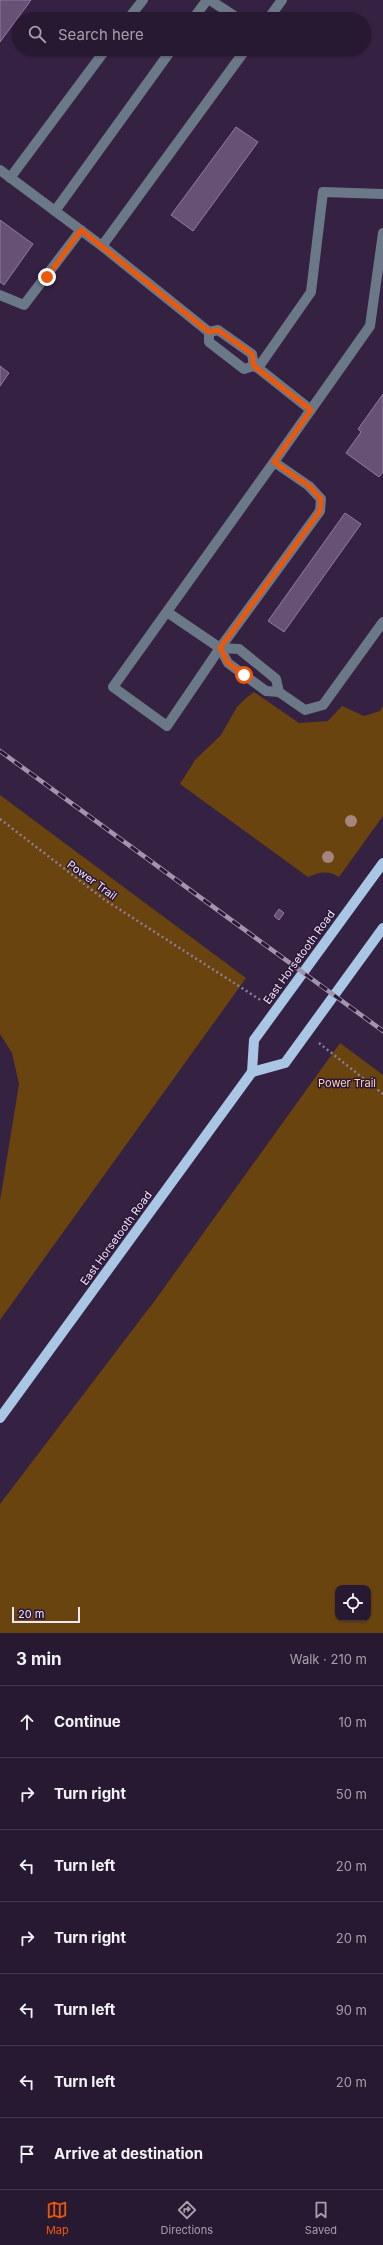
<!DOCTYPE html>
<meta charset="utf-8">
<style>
:root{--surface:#281932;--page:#34263e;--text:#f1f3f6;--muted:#a5a0ac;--line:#44384d;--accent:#ea580c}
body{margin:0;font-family:Inter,sans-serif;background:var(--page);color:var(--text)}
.controls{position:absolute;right:12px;bottom:12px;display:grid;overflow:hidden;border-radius:8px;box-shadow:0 1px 3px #0004}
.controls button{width:36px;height:36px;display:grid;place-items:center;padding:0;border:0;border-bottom:1px solid var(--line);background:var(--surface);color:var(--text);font:20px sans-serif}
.scale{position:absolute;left:12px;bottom:10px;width:68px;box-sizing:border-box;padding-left:4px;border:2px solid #f1e5fa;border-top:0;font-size:11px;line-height:14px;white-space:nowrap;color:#f1e5fa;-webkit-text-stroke:3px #2b1737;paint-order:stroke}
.stop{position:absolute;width:12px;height:12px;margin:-9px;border:3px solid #ea580c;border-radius:50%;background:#fff}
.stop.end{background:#ea580c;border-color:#fff;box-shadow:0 1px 4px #0008}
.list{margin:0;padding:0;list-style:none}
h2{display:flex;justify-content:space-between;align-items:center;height:52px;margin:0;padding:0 16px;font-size:17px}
h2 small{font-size:13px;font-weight:400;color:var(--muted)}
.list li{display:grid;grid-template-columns:26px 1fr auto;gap:12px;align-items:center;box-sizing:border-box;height:72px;padding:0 16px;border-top:1px solid var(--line)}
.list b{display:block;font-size:15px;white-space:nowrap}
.list em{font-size:13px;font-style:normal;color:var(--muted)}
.icon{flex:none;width:22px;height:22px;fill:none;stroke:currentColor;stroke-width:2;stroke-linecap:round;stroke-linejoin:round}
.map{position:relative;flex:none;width:383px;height:1633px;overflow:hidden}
.search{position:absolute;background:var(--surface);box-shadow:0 1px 3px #0004;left:12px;right:12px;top:12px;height:44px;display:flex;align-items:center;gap:10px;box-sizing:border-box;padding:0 14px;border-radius:22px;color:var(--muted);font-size:15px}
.sheet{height:556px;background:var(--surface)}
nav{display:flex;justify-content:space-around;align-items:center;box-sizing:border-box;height:56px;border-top:1px solid var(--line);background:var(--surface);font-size:11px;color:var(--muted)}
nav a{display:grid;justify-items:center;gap:2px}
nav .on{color:var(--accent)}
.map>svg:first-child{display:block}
.green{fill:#69440e;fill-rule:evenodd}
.building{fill:#675175;stroke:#927ba2}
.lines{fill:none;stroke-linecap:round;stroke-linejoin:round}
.path{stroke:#8f7e9a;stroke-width:2.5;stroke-dasharray:2 3;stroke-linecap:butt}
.minor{stroke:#6b7887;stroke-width:10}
.major{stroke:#aac6e5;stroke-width:10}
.rail-casing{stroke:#a394ae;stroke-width:4.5}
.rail{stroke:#2b1737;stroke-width:3;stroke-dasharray:9;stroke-linecap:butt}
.tree{fill:#a3867d}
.route{stroke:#ea580c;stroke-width:5}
.labels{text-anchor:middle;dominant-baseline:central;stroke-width:3;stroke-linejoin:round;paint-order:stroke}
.street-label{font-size:11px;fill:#f1e5fa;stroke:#2b1737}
.park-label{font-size:11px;fill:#fdd8ae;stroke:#2b1737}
</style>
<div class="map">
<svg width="383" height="1633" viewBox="0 0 383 1633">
<rect width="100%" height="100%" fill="#352142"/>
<g class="green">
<path d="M254,692L299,723L328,721L342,706L364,716L380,711L383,706V816L339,877C329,870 319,872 308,877L180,784L195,760L221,735L237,707L246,698Z"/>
<polygon points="0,795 246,978 0,1320 0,1201 19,1084 12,1053 0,1034"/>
<path d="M340,1043L383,1075V1633H0V1504L156,1299ZM338,1588H368V1618H338Z"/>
</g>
<g class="building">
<polygon points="0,0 31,0 0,42"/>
<polygon points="236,127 258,142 193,231 171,215"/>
<polygon points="0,220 33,244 4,285 0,282"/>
<polygon points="0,366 9,373 0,386"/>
<polygon points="383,394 383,472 379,477 346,453 361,432 358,429"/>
<polygon points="345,513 361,524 284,632 268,621"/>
<polygon points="279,909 284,913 279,920 274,916"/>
</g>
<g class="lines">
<g class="path">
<polyline points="0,819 105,900 262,1001"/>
<polyline points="319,1043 383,1094"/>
</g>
<g class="minor">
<polyline points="210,0 239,19"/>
<polyline points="128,19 143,0"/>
<polyline points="193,19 207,0"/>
<polyline points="268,19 282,0"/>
<polyline points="0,170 102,246 209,332"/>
<polyline points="10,178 106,49"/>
<polyline points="55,211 172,49"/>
<polyline points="102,246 246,49"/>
<polyline points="0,295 24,305 81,230"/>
<polyline points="209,332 209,342 244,369 254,366 258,368 311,410"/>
<polyline points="209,332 218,330 252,354 254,366"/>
<polyline points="258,368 311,292 323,192 383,194"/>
<polyline points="274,462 309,486 321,499 320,511 220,648 167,726 113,687 274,462 370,326 383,233"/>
<polyline points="167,612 220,648 228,663 266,691 279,692 305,710 323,705 383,622"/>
<polyline points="220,648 239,649 276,679 279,692"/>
</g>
<g class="major">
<polyline points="252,1072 285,1063 383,928"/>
<polyline points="0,1418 252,1072 254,1040 383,863"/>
</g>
<defs>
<polyline id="rail" points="0,751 383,1031"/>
</defs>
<use href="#rail" class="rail-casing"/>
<use href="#rail" class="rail"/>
</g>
<g class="tree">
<circle cx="351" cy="821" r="6"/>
<circle cx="328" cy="857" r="6"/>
</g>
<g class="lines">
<polyline class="route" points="47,277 81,230 209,332 218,330 252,354 254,366 311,410 274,462 309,486 321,499 320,511 220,648 228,663 244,675"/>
</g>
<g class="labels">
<g class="street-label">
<text transform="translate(92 880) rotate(36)">Power Trail</text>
<text transform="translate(299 957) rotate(-54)">East Horsetooth Road</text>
<text transform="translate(116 1238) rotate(-54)">East Horsetooth Road</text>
</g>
<g class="park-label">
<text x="347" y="1083">Power Trail</text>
</g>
</g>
</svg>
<div class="controls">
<button><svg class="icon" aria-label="locate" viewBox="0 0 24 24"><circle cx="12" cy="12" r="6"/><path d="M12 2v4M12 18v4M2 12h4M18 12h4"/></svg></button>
</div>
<div class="scale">20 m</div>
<div class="stop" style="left:244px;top:675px"></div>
<div class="stop end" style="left:47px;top:277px"></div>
<div class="search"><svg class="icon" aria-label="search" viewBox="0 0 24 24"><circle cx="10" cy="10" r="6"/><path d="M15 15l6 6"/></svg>Search here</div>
</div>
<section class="sheet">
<h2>3 min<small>Walk · 210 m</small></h2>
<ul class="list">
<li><svg class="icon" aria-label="ahead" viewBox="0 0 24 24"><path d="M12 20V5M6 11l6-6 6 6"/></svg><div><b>Continue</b></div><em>10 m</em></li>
<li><svg class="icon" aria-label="right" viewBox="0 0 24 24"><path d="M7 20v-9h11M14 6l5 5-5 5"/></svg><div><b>Turn right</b></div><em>50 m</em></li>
<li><svg class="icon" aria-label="left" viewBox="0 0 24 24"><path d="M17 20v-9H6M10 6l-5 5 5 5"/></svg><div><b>Turn left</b></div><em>20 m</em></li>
<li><svg class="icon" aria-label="right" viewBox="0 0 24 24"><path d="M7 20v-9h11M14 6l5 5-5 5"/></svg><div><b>Turn right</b></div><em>20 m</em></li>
<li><svg class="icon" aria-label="left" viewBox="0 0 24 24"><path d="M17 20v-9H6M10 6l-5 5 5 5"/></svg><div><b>Turn left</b></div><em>90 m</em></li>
<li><svg class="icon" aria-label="left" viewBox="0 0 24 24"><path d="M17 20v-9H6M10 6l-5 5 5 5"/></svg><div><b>Turn left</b></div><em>20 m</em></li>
<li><svg class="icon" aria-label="arrive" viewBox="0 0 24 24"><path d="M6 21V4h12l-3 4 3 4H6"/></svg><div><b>Arrive at destination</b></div></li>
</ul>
</section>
<nav>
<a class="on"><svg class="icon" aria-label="map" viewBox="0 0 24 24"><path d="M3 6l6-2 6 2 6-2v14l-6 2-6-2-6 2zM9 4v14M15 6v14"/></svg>Map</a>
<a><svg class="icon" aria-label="directions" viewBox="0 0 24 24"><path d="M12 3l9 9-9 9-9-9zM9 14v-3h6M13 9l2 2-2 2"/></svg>Directions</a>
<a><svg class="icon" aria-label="saved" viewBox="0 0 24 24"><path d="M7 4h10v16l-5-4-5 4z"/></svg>Saved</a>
</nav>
